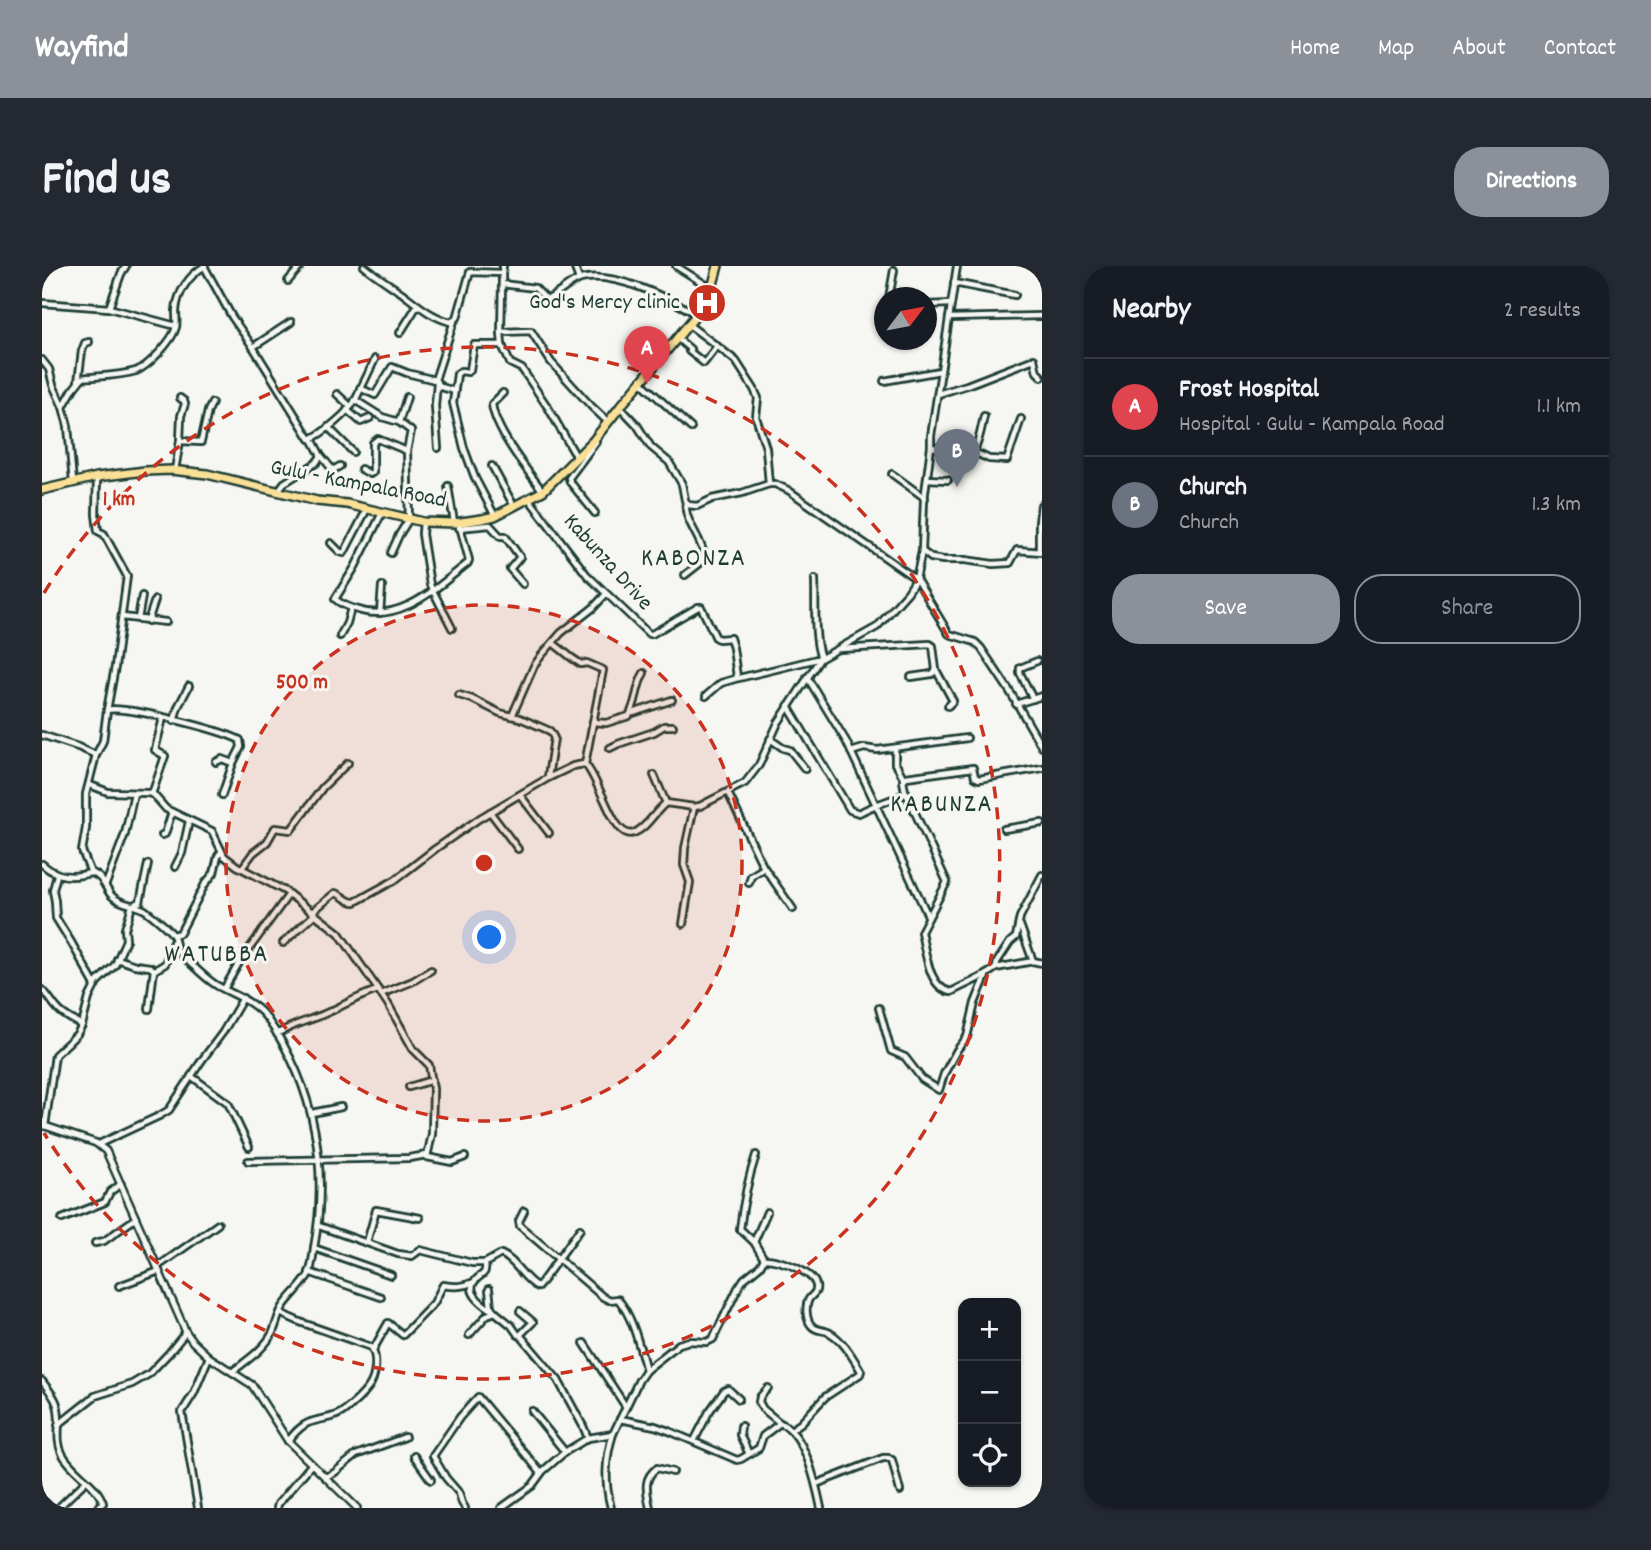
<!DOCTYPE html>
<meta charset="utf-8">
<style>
:root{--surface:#171b24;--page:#242831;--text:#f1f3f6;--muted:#9ea1a6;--line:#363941;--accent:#8c9099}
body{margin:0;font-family:Dekko,sans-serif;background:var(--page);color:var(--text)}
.controls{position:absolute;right:21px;bottom:21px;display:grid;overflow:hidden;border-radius:14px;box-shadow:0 2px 5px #0004}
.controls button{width:63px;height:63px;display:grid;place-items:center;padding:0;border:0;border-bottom:2px solid var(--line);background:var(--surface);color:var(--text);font:35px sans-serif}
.compass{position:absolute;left:832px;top:21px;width:63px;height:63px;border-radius:50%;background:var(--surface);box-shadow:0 2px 5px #0004;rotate:58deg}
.you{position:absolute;left:448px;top:672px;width:24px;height:24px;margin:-18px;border:5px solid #fff;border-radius:50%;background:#1a73e8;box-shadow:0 0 0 10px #1a73e833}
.badge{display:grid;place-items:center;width:46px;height:46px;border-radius:50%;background:var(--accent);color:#fff;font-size:23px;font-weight:700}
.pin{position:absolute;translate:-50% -58px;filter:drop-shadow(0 2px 4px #0008)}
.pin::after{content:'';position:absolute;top:37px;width:24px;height:21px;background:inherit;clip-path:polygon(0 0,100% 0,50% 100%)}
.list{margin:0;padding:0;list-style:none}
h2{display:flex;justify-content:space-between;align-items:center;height:91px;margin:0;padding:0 28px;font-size:30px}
h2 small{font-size:23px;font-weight:400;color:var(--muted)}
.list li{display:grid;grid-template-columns:46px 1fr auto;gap:21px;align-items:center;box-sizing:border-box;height:98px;padding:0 28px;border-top:2px solid var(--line)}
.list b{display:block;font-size:26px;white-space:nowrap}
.list p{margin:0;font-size:23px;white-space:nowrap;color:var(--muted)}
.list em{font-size:23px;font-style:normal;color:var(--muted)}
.actions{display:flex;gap:14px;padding:21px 28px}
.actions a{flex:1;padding:16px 0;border:2px solid var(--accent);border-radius:28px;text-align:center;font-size:24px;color:var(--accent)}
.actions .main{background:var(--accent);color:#fff}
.icon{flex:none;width:38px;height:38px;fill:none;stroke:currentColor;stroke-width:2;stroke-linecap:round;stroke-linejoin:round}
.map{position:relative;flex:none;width:1000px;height:1242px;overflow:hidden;border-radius:28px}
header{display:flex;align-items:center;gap:42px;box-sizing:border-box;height:98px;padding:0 35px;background:var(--accent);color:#fff}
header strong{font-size:33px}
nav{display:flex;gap:38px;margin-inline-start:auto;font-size:24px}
.intro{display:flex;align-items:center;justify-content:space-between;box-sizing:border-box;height:168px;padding:0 42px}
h1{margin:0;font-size:49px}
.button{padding:18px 32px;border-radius:28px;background:var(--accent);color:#fff;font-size:24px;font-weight:700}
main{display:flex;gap:42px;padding:0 42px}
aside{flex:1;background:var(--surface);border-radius:28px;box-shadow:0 2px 5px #0004}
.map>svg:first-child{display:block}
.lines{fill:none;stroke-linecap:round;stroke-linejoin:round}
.minor-casing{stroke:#1f3d34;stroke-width:10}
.tertiary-casing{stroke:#1f3d34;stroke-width:10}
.primary-casing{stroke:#1f3d34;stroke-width:12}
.minor{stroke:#f6f6f2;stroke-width:4.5}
.tertiary{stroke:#f6f6f2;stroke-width:5}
.primary{stroke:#fadf96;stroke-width:7}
.ring{fill:none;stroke:#c8321e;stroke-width:3.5;stroke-dasharray:12 9}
.labels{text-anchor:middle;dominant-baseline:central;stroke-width:6;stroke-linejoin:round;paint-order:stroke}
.poi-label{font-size:23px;fill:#1f3d34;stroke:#f6f6f2;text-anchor:end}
.street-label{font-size:23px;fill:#1f3d34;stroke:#f6f6f2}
.quarter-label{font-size:26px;letter-spacing:2px;fill:#1f3d34;stroke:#f6f6f2}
.centre{fill:#c8321e;stroke:#f6f6f2;stroke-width:3.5}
.ring-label{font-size:21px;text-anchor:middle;font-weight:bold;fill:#c8321e;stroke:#f6f6f2;stroke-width:6;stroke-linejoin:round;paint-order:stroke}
</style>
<header>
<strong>Wayfind</strong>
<nav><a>Home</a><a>Map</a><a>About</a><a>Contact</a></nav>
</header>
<div class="intro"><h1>Find us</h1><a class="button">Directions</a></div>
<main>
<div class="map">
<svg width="1000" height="1242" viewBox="0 0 1000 1242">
<rect width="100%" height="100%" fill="#f6f6f2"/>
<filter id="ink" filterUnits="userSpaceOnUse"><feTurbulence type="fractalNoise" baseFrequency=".0143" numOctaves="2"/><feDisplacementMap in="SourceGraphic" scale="14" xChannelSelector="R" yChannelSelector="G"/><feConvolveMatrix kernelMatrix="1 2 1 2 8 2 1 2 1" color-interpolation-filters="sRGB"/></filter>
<g filter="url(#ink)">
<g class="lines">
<defs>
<g id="minor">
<polyline points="162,0 190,51 211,81"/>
<path d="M322,0C334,10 347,18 360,27C376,39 389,51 409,56L415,52L428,6L460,7L461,0"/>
<polyline points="532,0 537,13"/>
<polyline points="634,0 669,22"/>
<path d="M460,7V18L493,22L502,31L506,33C517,28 528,16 539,13C573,5 625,32 655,48"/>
<polyline points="246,15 259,0"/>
<polyline points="912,17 973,29"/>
<polyline points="847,32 852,4"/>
<polyline points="0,37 67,42 134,60"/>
<polyline points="884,39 909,38"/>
<polyline points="67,42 79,8 84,0"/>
<polyline points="907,52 1000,50"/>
<path d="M249,56L211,81L268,173C281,168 307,146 314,133C320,120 327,106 333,93"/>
<polyline points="647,59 675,80"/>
<polyline points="459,66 460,18"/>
<polyline points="358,67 375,40"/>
<polyline points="635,72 648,83 647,85 662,97 675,80 694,95 712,123 716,132 714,151 724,182 727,218"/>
<polyline points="0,94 7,103 11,119 21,141 26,160 31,216"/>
<polyline points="601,113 601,118 649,162"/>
<polyline points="393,114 412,55"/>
<polyline points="842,115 898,105"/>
<polyline points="36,116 40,85 43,77 47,76"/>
<polyline points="395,117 393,140 396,182"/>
<polyline points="318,122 333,129 350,101 365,107 393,114 399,121 413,125"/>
<path d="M461,127L450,138C453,164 484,203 500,224"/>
<polyline points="295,128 308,140"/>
<polyline points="896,128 925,119 992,93 995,106 1000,111"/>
<polyline points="313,134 340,151 357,156 369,165 365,185 367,253 357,269 349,287"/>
<path d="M21,141L32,122L40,112C58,110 77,110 94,105C107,100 131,74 134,61C135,56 134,50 134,45C135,27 147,9 163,0"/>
<polyline points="578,141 595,159 609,181 627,196 640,218 643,234 646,239 655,240 670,233 700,227 727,218 733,218 746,224 874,313 907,368 933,376 939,382 967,424 1000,481"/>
<polyline points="305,144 319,156 328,152"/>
<polyline points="357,156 365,131"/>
<polyline points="286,161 311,186"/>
<polyline points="138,175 159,176 166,145 170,137"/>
<path d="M889,181L929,188C937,179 939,163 942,150"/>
<polyline points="932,186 947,193 965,194 979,153"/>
<path d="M279,190C283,194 287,200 291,204L298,200"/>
<polyline points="535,192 507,143 480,103 468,97 460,79 459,66 489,65 509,96 549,140 566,156"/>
<polyline points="450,200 472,240"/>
<polyline points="319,203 328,208 331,206 331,177 336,173 365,185"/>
<polyline points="133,204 138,175 139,150 143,138 142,135 138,132"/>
<polyline points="850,208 883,232"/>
<polyline points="55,212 54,248 56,265 62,268 85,310 73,401 65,444"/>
<polyline points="885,213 906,214"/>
<polyline points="406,220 412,256"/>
<polyline points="236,225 242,217 274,197 279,190 270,173"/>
<path d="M487,233L545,309L607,368H610L656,341H659L674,372L677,373L688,372L691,382L695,411L697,412L779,392C771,374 774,333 773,313"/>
<path d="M340,247L313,301L293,333C299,338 306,341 313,343C357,359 394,322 426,297L427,294L417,257"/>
<polyline points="553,247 528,216 527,212 554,176"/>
<polyline points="453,250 433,212 422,182 411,137 415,108 419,105 426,106 428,104 432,79 460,79"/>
<polyline points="381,256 380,268 388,319 410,362"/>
<polyline points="417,262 448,259 458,270 463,270 478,291 468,303 481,318"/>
<polyline points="289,277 298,286 302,287 325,243"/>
<polyline points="997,283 997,256 999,239"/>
<polyline points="880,285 889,292 901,294 923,294 951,298 968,297 975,284 1000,286"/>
<path d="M643,309L657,298L662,290C660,271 641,255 644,236"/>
<polyline points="338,347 340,320"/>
<polyline points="80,351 124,356"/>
<polyline points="96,353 100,330"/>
<polyline points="106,355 113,334"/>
<polyline points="298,370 305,357 309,342"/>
<path d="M511,377L530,392L539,398L545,397L561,404L543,498C550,506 554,517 559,527C565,537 576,573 592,567C606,561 613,545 624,537L652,541L658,540L703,517L717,499L736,457L778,393L835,361L866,326L874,313L880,285L882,234L889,181V170L915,0"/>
<polyline points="797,383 888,378 891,380 894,404 890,408 869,411"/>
<polyline points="894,404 911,435 906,440"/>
<polyline points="765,411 804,475 886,650"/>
<polyline points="417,429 430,433 458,447 478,452 508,465 512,472 506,511"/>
<polyline points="664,430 679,417 696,412"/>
<polyline points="991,433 978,407 978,402 995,395"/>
<polyline points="974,438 1000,430"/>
<path d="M746,440L808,544L817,547C833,538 848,535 865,527"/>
<polyline points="591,447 630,434"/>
<polyline points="470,450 492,400 499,390 519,367 551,342 564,328"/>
<polyline points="132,455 136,441 147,420"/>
<path d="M551,456L564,457L587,450C595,437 594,420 602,407"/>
<polyline points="0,469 36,481 54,489"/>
<polyline points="728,473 741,482 748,484 763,503"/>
<polyline points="568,482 576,478 612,466 622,460 631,460"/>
<polyline points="853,482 853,498 855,500 862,513"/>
<polyline points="809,486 822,482 835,484 925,472"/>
<path d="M1000,502L937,513L933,511L931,502L864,511L861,515L863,525L905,616L879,666C884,686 886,722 909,726C925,717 939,713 954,702L955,696L968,676L974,671L978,651L1000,609"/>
<polyline points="612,509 624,537"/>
<path d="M48,519L66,526L105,527L111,528L124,543L170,565L182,590L195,600L243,625L270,646L293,627C301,629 306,637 313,636L353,614L393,583L438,552L506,512L531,500L542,498"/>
<polyline points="686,527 721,600 751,643"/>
<polyline points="110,528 123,490 113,484 121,452"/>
<polyline points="180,529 191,497"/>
<polyline points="478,529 507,567"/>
<polyline points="448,546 476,583"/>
<polyline points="962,563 1000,557"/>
<polyline points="120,569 123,568 130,546"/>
<path d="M0,598C12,609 24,612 39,609C41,609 47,607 49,607C61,609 63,623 70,630C79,639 93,638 103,644C110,649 126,662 131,669C135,675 132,682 138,688C150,698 161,711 174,719C193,730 213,735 226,754C273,821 287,902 272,982C271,991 270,1000 267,1008C260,1021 249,1029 241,1041C236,1049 235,1057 231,1066C222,1084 205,1094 190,1106"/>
<polyline points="133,601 140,587 147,555"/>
<polyline points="200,602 211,587 225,576 233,562 249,564 281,521 306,497"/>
<path d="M49,607L40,585L44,562V528L54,489L61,475L65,444C84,439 178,464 198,474L199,481L191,497L180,493L174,496"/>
<polyline points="15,609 11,624 13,635 14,652 29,676 53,719"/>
<polyline points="707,617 709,610 722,602"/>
<polyline points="64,618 83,568 92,527"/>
<polyline points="91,639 98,636 106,598"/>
<polyline points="270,646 297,667 346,738 371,783 387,799 391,823 390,868 385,891 410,896 423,891"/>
<polyline points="641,658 648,616 642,599 643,582 652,541"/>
<polyline points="978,659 991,695"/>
<polyline points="131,669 138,667 163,618 172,607 176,590 179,586"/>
<polyline points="241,677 273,648"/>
<polyline points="75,693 93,699 108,701 112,704 107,743"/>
<polyline points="954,702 991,695 1000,697"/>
<polyline points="113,704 123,698 131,676"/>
<polyline points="182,723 197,697 247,628"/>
<path d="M0,724C7,729 9,736 15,742C21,750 31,754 40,759"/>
<polyline points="339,728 371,715 389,704"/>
<polyline points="837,742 849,785 863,791 880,813 897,824 902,808 915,784 925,771 933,737 944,710"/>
<path d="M235,768C249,759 265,755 280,749C299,741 316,730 336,724"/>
<polyline points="149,810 186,837 207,881"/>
<polyline points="367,821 390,814"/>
<polyline points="270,847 299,841"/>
<polyline points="3,860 13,789 27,776 35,768 40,759 47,732 55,716 73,699 84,674 83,663 90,640"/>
<polyline points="57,878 117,850 127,844 160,794 181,766 201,732"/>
<polyline points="206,895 367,892 385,889"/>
<path d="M482,945L477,955L478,960L561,1031L567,1034L576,1033C592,1053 597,1080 604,1104"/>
<polyline points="20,953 63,936 68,926 79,918"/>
<path d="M277,960L356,988L370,990L378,984L430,997H443L459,988C474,994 481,1014 496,1021L538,963"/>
<polyline points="325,976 334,944 378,952"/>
<polyline points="712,976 725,946"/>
<polyline points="53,977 62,975 94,952"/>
<polyline points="272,982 349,1009"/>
<path d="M722,993C735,992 778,1007 774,1024C773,1028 769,1030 767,1033C763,1040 764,1053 769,1059C774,1066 782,1063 788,1067C802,1075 811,1092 819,1105L818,1108L783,1131L759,1157L749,1164"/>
<path d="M443,997C445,1011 438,1007 432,1016C424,1028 444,1041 453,1046L449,1041L447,1023"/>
<polyline points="115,1001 176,958"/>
<polyline points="267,1006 339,1031"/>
<polyline points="77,1020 117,1005"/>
<polyline points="478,1045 491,1056 478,1069 516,1114 541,1160 546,1172"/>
<path d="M238,1047L258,1056L329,1081C336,1091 334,1112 326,1122C320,1130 310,1139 302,1145C292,1153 278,1152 266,1157C257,1161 252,1168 246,1175"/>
<polyline points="427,1069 445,1049 453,1046 469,1059 476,1069 478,1069"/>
<polyline points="542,1077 584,1141"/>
<path d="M331,1084L346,1057L361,1069L392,1037L401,1019C413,1021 421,1021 432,1016"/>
<path d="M0,1115C6,1123 15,1133 16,1143C19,1158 13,1173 20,1187C29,1206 55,1217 61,1237L55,1242"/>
<polyline points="726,1122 718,1131 717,1136 721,1143 738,1157"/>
<polyline points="490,1145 523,1186"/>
<path d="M578,1153L613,1160L627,1165L695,1194L699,1193L717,1182L721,1170L738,1157C763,1166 774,1218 779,1242"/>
<polyline points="16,1159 53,1130 90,1118 107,1108 127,1087 144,1066"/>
<polyline points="699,1160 698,1169 707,1188"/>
<polyline points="652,1175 667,1146 682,1125 686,1123 697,1133"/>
<polyline points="372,1190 389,1214"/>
<polyline points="283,1211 292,1207 314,1189 363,1171"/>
<polyline points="774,1218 841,1192 847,1192 850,1194 858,1225"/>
<polyline points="0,1235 4,1237 8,1242"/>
<polyline points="16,1242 44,1215"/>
<polyline points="156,1242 140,1146 152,1127 167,1091"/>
<polyline points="235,1242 236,1238 269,1199"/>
<polyline points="423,1242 420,1237 417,1227 404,1212 391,1190 418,1151 436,1131 499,1207"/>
<path d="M459,1242L490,1220L501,1205L523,1186L546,1172L571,1168L597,1114L604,1104L637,1078L647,1075L665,1076L671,1073L696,1022L702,1013L718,1000L722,993L712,976L698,963C701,938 706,913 714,889"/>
<path d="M569,1242C562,1216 563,1193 571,1168"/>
<path d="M608,1242C605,1226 600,1213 615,1202L631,1206"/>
</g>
<polyline id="tertiary" points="0,859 54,877 64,885 144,1066 151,1076 167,1091 210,1119 246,1175 315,1242"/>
<polyline id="primary" points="0,224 55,211 103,205 129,204 165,208 275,235 305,238 381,256 412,257 440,253 453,250 501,225 551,175 578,141 655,48 670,22 676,0"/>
</defs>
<use href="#minor" class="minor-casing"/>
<use href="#tertiary" class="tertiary-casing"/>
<use href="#primary" class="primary-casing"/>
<use href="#minor" class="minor"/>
<use href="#tertiary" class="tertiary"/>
<use href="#primary" class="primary"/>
</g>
</g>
<circle cx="442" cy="597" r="258" fill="#c8321e" fill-opacity=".12"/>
<g class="ring">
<circle cx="442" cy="597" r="258"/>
<path d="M2 327A516 516 0 1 1 2 867"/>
</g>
<defs>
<symbol id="hospital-disc" viewBox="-11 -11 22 22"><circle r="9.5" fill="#c8321e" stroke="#f6f6f2"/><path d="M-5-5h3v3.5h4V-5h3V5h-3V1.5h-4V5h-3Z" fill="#fff"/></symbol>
</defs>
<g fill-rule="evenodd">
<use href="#hospital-disc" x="643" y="15" width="44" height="44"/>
</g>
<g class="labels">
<g class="poi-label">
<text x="638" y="37">God's Mercy clinic</text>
</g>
<g class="street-label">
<text transform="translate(316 219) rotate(11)">Gulu - Kampala Road</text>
<text transform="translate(565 297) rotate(48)">Kabunza Drive</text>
</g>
<g class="quarter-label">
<text x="652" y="293">KABONZA</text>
<text x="900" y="539">KABUNZA</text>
<text x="175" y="689">WATUBBA</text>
</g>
</g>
<circle cx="442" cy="597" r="10" class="centre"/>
<g class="ring-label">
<text x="77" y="239">1 km</text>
<text x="260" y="422">500 m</text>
</g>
</svg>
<div class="controls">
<button>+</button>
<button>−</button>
<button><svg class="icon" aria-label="locate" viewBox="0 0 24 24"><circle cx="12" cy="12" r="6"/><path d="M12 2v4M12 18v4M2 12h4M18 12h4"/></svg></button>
</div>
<svg class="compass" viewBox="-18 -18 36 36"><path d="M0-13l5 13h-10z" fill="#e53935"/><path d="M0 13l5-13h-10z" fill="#9ea1a6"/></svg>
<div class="you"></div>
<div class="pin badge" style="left:605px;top:118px;background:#e0444e">A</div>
<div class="pin badge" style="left:915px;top:221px;background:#6b7280">B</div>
</div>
<aside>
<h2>Nearby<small>2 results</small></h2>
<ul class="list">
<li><span class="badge" style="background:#e0444e">A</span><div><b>Frost Hospital</b><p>Hospital · Gulu - Kampala Road</p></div><em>1.1 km</em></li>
<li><span class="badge" style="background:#6b7280">B</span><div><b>Church</b><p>Church</p></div><em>1.3 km</em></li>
</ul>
<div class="actions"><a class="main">Save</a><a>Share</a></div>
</aside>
</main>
